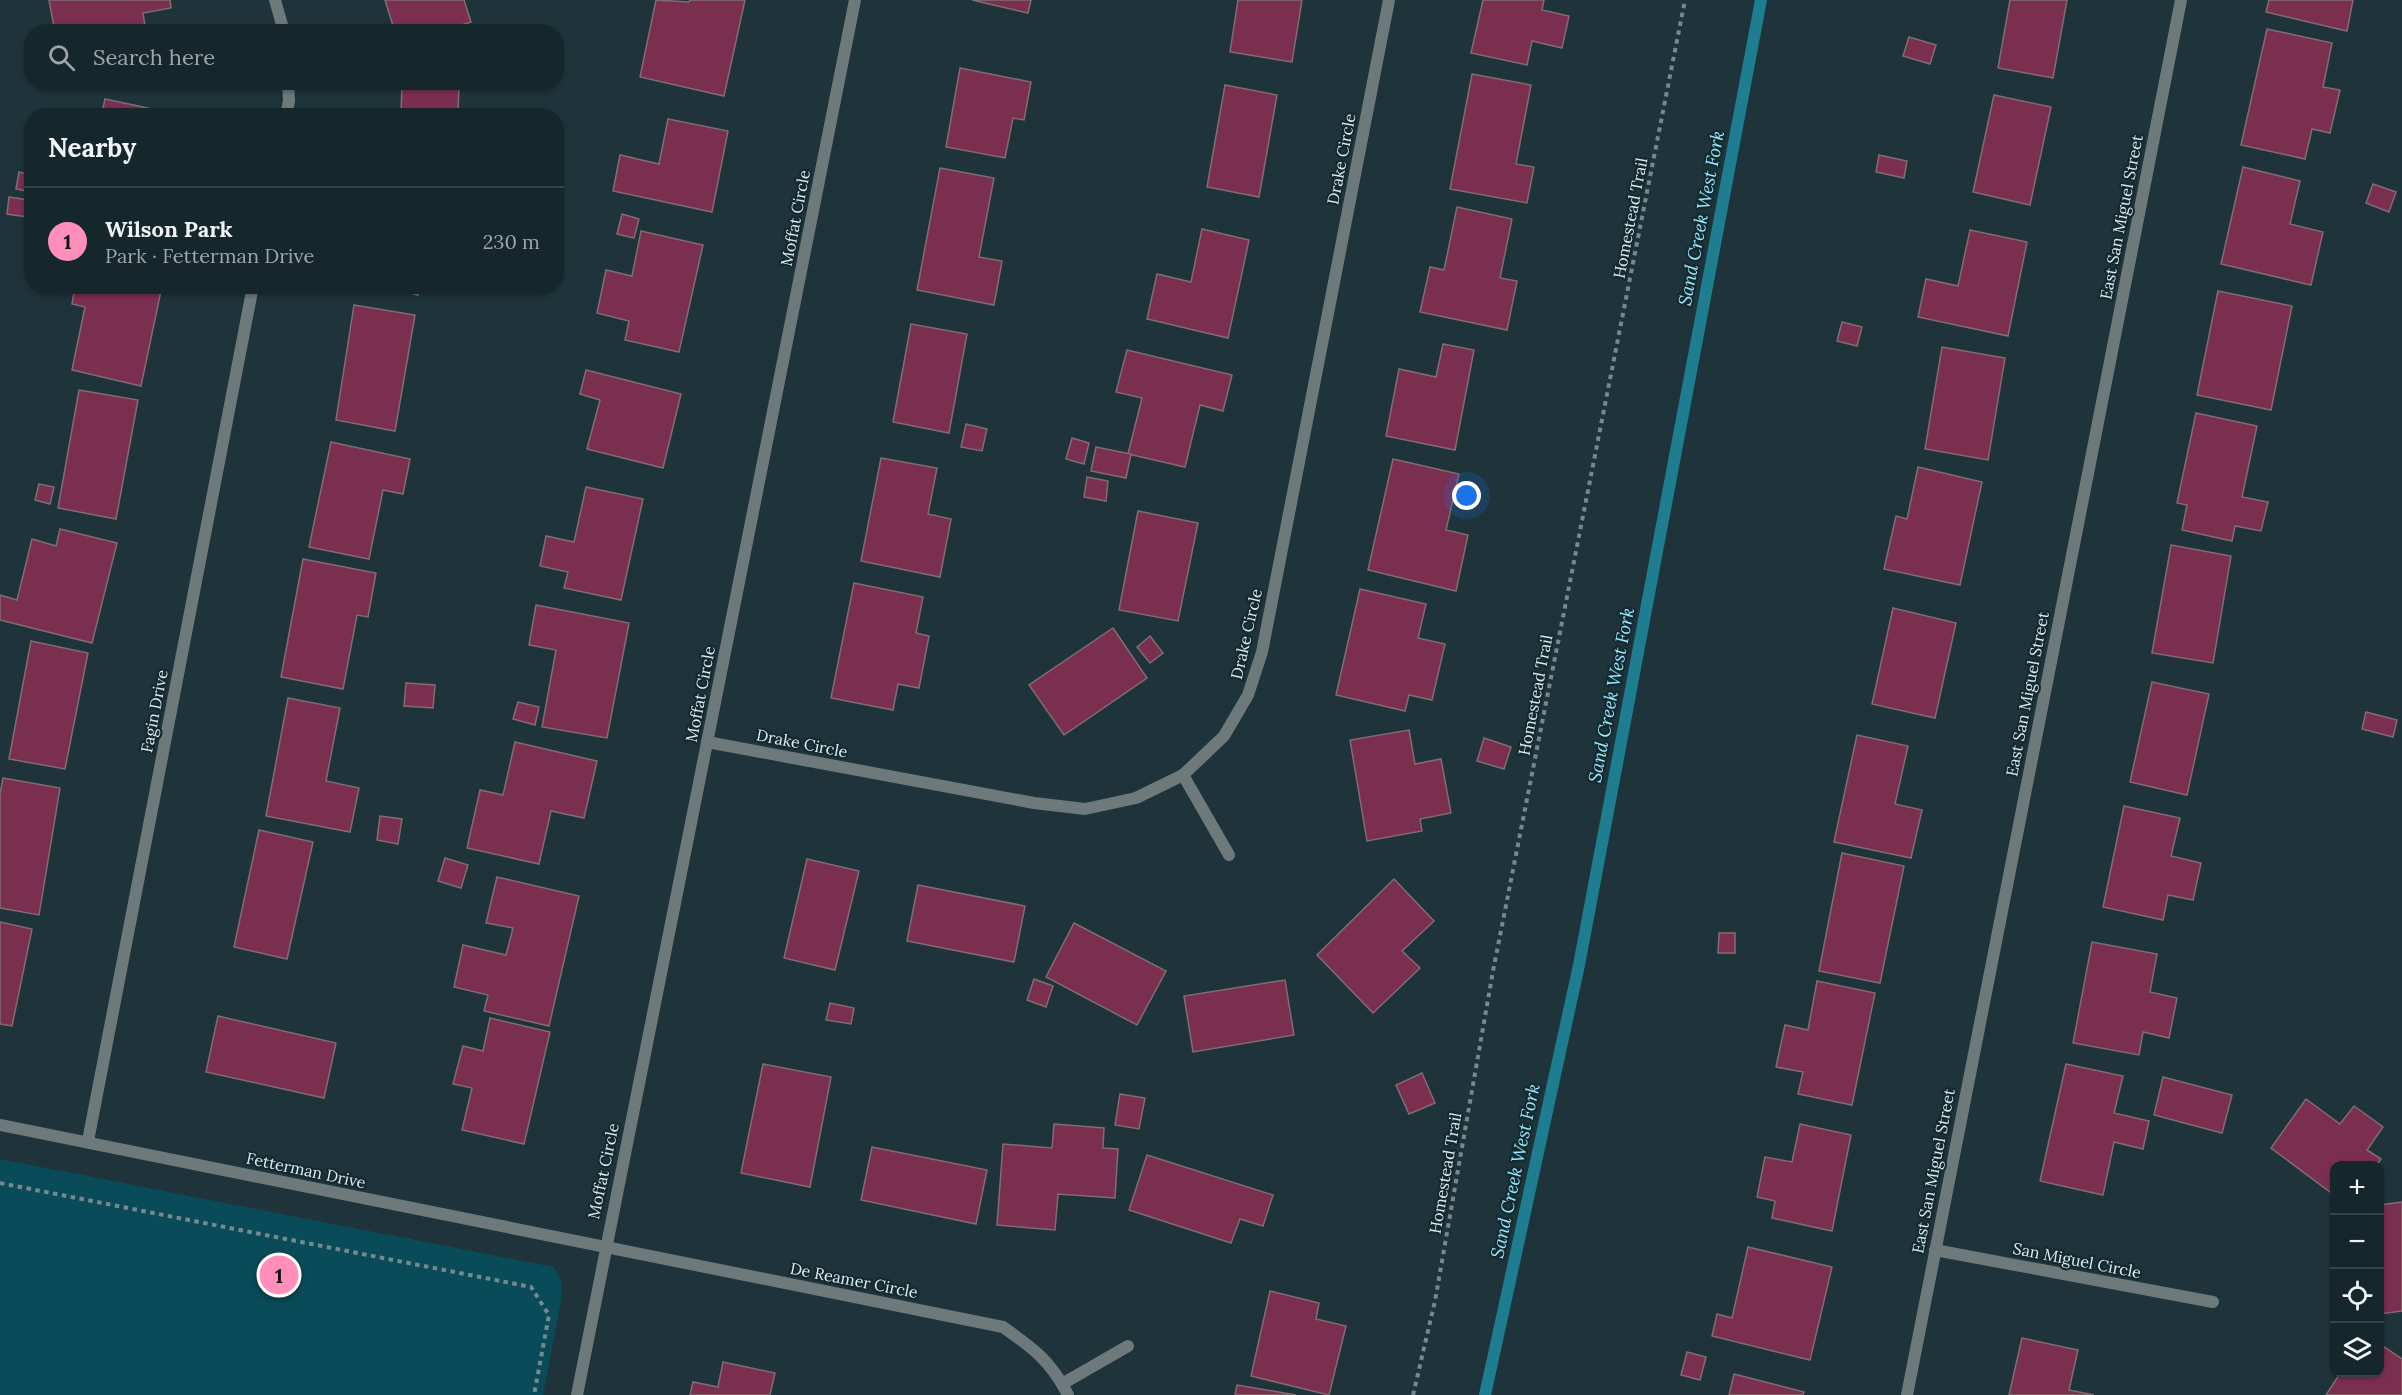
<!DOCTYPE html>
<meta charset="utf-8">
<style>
:root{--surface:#16272c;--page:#233338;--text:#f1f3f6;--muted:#9ea5a9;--line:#354448;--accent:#ff8eba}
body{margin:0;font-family:Lora,serif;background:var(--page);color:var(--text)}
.controls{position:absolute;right:18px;bottom:18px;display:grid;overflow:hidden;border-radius:12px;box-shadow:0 2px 4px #0004}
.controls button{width:54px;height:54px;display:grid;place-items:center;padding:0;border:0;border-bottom:2px solid var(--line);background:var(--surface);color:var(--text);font:30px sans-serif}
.you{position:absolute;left:1467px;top:496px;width:21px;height:21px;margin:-15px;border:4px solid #fff;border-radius:50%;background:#1a73e8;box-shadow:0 0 0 9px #1a73e833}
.badge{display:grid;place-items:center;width:39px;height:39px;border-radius:50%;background:var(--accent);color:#111;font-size:20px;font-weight:700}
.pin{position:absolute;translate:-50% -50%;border:3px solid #fff;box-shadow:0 2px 6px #0006}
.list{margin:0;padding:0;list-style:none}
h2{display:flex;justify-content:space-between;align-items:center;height:78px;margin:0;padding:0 24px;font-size:26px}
h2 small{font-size:20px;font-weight:400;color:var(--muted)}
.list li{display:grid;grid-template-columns:39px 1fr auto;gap:18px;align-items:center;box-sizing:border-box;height:108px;padding:0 24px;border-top:2px solid var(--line)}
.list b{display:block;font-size:22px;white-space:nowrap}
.list p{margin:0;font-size:20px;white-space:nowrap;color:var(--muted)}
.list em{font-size:20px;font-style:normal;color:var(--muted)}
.icon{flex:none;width:33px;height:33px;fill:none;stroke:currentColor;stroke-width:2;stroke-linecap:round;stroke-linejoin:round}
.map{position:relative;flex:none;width:2402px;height:1395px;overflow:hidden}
.search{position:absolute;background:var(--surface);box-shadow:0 2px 4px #0004;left:24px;top:24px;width:540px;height:66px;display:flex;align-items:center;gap:15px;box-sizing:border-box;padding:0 21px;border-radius:24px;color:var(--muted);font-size:22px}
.panel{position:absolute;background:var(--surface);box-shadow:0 2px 4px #0004;left:24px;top:108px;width:540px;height:186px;border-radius:24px}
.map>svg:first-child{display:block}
.green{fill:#0a4b59}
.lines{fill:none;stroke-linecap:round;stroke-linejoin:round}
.stream{stroke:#1e7d91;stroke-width:12}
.building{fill:#7a2f4f;stroke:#826c73;stroke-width:1.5}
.path{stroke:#77898e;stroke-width:4;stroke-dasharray:4.5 4.5;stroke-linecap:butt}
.street{stroke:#6e797c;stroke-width:12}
.labels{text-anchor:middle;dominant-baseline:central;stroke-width:4.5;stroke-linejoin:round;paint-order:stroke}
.street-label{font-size:16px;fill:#deebef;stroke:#142a30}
.water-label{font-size:18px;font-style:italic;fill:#98eafe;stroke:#142a30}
</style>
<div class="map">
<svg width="2402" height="1395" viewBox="0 0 2402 1395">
<rect width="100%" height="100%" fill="#1e343a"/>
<polygon class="green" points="0,1159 554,1267 562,1283 561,1301 543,1395 0,1395"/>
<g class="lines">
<polyline class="stream" points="1485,1395 1579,965 1761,0"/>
</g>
<g class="building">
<polygon points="49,0 170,0 171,8 143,13 146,32 74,32 73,29 55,32"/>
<polygon points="385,0 464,0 471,22 439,32 395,32"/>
<polygon points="656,0 689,2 690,0 745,0 724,96 640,77"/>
<polygon points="972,0 1031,0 1028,13"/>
<polygon points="1238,0 1302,0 1292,62 1230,52"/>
<polygon points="1483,0 1544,0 1542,10 1569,16 1562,48 1532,41 1527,65 1471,53"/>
<polygon points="2010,0 2067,0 2053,78 1998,68"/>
<polygon points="2269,0 2353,0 2347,31 2266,12"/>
<polygon points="2267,29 2332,43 2323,87 2340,90 2330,133 2312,129 2305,159 2241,145"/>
<polygon points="1909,37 1936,45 1930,64 1903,56"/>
<polygon points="960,68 1031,82 1024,120 1013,118 1005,158 946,147"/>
<polygon points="1472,74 1531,85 1516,164 1534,167 1527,203 1450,189"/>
<polygon points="402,82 459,82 458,116 401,116"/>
<polygon points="1225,85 1277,95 1259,197 1207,187"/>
<polygon points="1994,95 2051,107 2030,205 1973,192"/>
<polygon points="105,99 186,116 101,116"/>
<polygon points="668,119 728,131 712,212 613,191 620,155 659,164"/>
<polygon points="1879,155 1907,161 1904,178 1876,172"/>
<polygon points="2243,167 2300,181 2290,224 2323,232 2311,285 2221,264"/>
<polygon points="940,168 994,178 979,257 1002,261 994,305 917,290"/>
<polygon points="19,172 32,175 32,192 16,189"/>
<polygon points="2373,184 2396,192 2389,212 2366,203"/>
<polygon points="9,197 29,200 27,217 7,214"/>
<polygon points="1457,207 1512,219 1500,278 1517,281 1507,330 1420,312 1430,267 1444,270"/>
<polygon points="622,214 639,219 634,238 617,234"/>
<polygon points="1202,229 1249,240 1228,338 1147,319 1157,274 1191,282"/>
<polygon points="1970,230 2027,242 2008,336 1918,317 1926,279 1958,286"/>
<polygon points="641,231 703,245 679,352 625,340 629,321 597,313 606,270 632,276"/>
<polygon points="75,286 162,286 141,386 72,370 85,307 72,304"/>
<polygon points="382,286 420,286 418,295"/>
<polygon points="2218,291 2292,306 2271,410 2197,395"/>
<polygon points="354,305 415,315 395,431 336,420"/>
<polygon points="1842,322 1862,327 1857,346 1837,341"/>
<polygon points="911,324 967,334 949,433 893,422"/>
<polygon points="1443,344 1474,350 1455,450 1386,436 1399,369 1436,377"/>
<polygon points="1942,347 2005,358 1988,460 1925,449"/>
<polygon points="1127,350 1232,375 1223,411 1200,405 1185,467 1128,454 1142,398 1116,392"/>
<polygon points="586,370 681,394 663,468 587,449 600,400 580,394"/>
<polygon points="79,390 138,400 116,519 58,508"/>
<polygon points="2196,413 2257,426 2242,497 2268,502 2261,531 2235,526 2232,541 2182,530 2187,505 2177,503"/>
<polygon points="966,424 987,429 982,451 961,447"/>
<polygon points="1072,438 1089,443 1084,464 1066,459"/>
<polygon points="331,442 410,459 403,494 383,490 369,559 309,547"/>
<polygon points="1096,447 1131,454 1126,478 1091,471"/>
<polygon points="881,458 937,468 928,514 951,519 940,577 861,561"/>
<polygon points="1393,459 1459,474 1446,530 1468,535 1456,591 1368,570"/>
<polygon points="1918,467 1982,482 1960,585 1884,569 1896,516 1907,519"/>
<polygon points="1087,477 1108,481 1106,501 1084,497"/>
<polygon points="39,484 54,487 50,504 35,500"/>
<polygon points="586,487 643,499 621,600 564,588 568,572 540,566 546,536 574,542"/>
<polygon points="1138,511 1198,523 1178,621 1119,610"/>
<polygon points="60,529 117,543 92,643 0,620 0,595 17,600 32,539 56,546"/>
<polygon points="2171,545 2231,556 2213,663 2152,653"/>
<polygon points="303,559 376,573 368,617 357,615 343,689 281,677"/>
<polygon points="854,583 923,597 916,633 929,636 919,688 898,684 893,710 831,698"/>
<polygon points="1360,589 1426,604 1418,638 1445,644 1432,700 1409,695 1405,711 1336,695"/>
<polygon points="536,605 629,623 607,738 542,727 556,650 529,645"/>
<polygon points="1893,608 1956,623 1935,718 1872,704"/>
<polygon points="1113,628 1147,678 1064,735 1029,685"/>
<polygon points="1150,636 1163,653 1150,663 1137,647"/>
<polygon points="31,641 88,653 65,769 9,759"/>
<polygon points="2152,682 2209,694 2187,795 2130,782"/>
<polygon points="406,683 435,685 433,708 404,706"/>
<polygon points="288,698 340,708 326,781 359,788 350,832 266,816"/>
<polygon points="518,702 539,707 535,725 513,719"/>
<polygon points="2366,712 2397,720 2393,737 2362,729"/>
<polygon points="1409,730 1415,764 1441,759 1451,813 1420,819 1422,831 1367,841 1350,740"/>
<polygon points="1857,735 1908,746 1895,804 1922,810 1911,858 1834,842"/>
<polygon points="1484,738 1511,747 1504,769 1477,761"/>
<polygon points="515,742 597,761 584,818 551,811 539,864 467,848 480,790 503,795"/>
<polygon points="3,778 60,788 39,915 0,908 0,794"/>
<polygon points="2124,806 2180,818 2171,856 2201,863 2193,900 2168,895 2163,920 2103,907"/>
<polygon points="380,816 402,819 398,844 377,840"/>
<polygon points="259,830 313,842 287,959 234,947"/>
<polygon points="1842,853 1904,866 1880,983 1819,971"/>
<polygon points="445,858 468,865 461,888 438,881"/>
<polygon points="807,859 859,871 835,970 784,958"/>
<polygon points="497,877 579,896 549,1026 484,1011 488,995 454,987 463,945 506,955 513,928 486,923"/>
<polygon points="1394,879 1434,921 1402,951 1420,968 1373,1013 1317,955"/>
<polygon points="918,885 1025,906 1014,962 907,941"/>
<polygon points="0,922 32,929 12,1026 0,1024"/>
<polygon points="1074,923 1166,971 1137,1025 1046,977"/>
<polygon points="1719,933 1735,933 1735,953 1718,953"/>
<polygon points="2092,942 2157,954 2150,992 2177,998 2169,1038 2143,1032 2139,1055 2073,1043"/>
<polygon points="1034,979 1053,986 1046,1007 1027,1000"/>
<polygon points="1285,980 1294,1035 1193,1052 1184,996"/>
<polygon points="1817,981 1875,993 1852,1105 1798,1094 1803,1072 1776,1067 1785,1025 1808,1030"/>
<polygon points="830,1003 854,1008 851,1024 826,1020"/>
<polygon points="218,1016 336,1043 324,1098 206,1072"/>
<polygon points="490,1018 550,1032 524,1144 462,1130 472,1088 453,1084 463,1046 483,1051"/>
<polygon points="763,1064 831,1077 810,1187 741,1173"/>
<polygon points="2066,1064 2123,1076 2114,1113 2149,1121 2143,1149 2114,1142 2103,1195 2040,1181"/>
<polygon points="1422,1073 1435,1103 1409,1114 1396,1085"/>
<polygon points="2163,1077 2232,1095 2222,1133 2154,1115"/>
<polygon points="1120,1094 1145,1098 1139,1129 1115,1125"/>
<polygon points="2306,1099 2340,1124 2354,1106 2383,1127 2367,1150 2381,1159 2376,1166 2334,1166 2334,1195 2271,1148"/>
<polygon points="1054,1124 1104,1128 1103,1148 1118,1149 1115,1198 1058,1194 1055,1230 997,1225 1003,1144 1052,1148"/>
<polygon points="1800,1124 1851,1135 1832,1231 1772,1218 1775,1201 1757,1197 1765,1157 1792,1162"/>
<polygon points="872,1147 987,1170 976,1224 861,1200"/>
<polygon points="1147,1155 1273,1195 1263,1226 1240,1219 1231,1243 1129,1210"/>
<polygon points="2402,1202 2402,1311 2380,1314 2380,1205"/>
<polygon points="1748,1247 1832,1267 1810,1360 1712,1336 1717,1314 1732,1318"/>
<polygon points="1270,1291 1319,1303 1316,1319 1346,1326 1329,1395 1251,1376"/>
<polygon points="2022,1338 2078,1350 2069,1390 2094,1395 2009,1395"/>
<polygon points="2380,1344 2402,1359 2402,1395 2326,1395 2341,1372 2380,1372"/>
<polygon points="1687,1352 1706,1357 1700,1380 1681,1375"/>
<polygon points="723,1362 775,1373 770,1395 690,1395 693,1382 718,1387"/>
<polygon points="1734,1374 1804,1392 1803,1395 1729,1395"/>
<polygon points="1237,1385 1296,1395 1235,1395"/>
</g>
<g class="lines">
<g class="path">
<polyline points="0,1183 531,1287 549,1315 534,1395"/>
<polyline points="1413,1395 1435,1301 1493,971 1685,0"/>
</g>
<g class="street">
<polyline points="275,0 284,32"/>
<polyline points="286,116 289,101 288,82"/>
<polyline points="707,742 1034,803 1085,809 1136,798 1183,775 1224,736 1248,695 1262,652 1389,0"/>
<polyline points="1183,775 1229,855"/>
<path d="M0,1125L1003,1327C1033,1348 1051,1361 1068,1395"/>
<polyline points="88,1141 253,286"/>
<polyline points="1935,1250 2213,1302"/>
<polyline points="1062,1384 1128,1346"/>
<polyline points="577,1395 855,0"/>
<polyline points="1907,1395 2181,0"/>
</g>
</g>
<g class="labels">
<g class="street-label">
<text transform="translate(1341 159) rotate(-79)">Drake Circle</text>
<text transform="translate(2121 217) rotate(-79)">East San Miguel Street</text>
<text transform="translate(795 218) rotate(-79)">Moffat Circle</text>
<text transform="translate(1630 218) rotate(-79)">Homestead Trail</text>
<text transform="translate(1246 634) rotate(-77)">Drake Circle</text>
<text transform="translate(700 694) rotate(-79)">Moffat Circle</text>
<text transform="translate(2027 694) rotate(-79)">East San Miguel Street</text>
<text transform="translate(1535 695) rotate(-79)">Homestead Trail</text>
<text transform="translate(154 711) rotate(-79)">Fagin Drive</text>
<text transform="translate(802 743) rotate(11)">Drake Circle</text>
<text transform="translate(306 1170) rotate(12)">Fetterman Drive</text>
<text transform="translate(603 1171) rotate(-78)">Moffat Circle</text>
<text transform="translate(1933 1171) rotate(-79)">East San Miguel Street</text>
<text transform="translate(1445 1173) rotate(-80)">Homestead Trail</text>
<text transform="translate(2077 1260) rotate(11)">San Miguel Circle</text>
<text transform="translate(854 1280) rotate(11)">De Reamer Circle</text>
</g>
<g class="water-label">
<text transform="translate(1701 218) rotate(-79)">Sand Creek West Fork</text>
<text transform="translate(1611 695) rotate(-79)">Sand Creek West Fork</text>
<text transform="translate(1515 1171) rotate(-78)">Sand Creek West Fork</text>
</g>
</g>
</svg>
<div class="controls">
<button>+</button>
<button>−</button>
<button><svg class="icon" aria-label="locate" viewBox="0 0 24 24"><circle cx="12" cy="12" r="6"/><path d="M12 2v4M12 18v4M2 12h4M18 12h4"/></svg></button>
<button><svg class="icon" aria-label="layers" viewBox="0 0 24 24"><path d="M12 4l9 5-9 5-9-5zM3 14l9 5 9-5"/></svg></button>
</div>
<div class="you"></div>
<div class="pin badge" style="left:279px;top:1275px">1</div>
<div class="search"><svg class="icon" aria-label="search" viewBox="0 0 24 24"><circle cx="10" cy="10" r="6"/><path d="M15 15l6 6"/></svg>Search here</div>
<section class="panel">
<h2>Nearby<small></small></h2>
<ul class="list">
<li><span class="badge">1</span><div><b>Wilson Park</b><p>Park · Fetterman Drive</p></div><em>230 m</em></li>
</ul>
</section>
</div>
